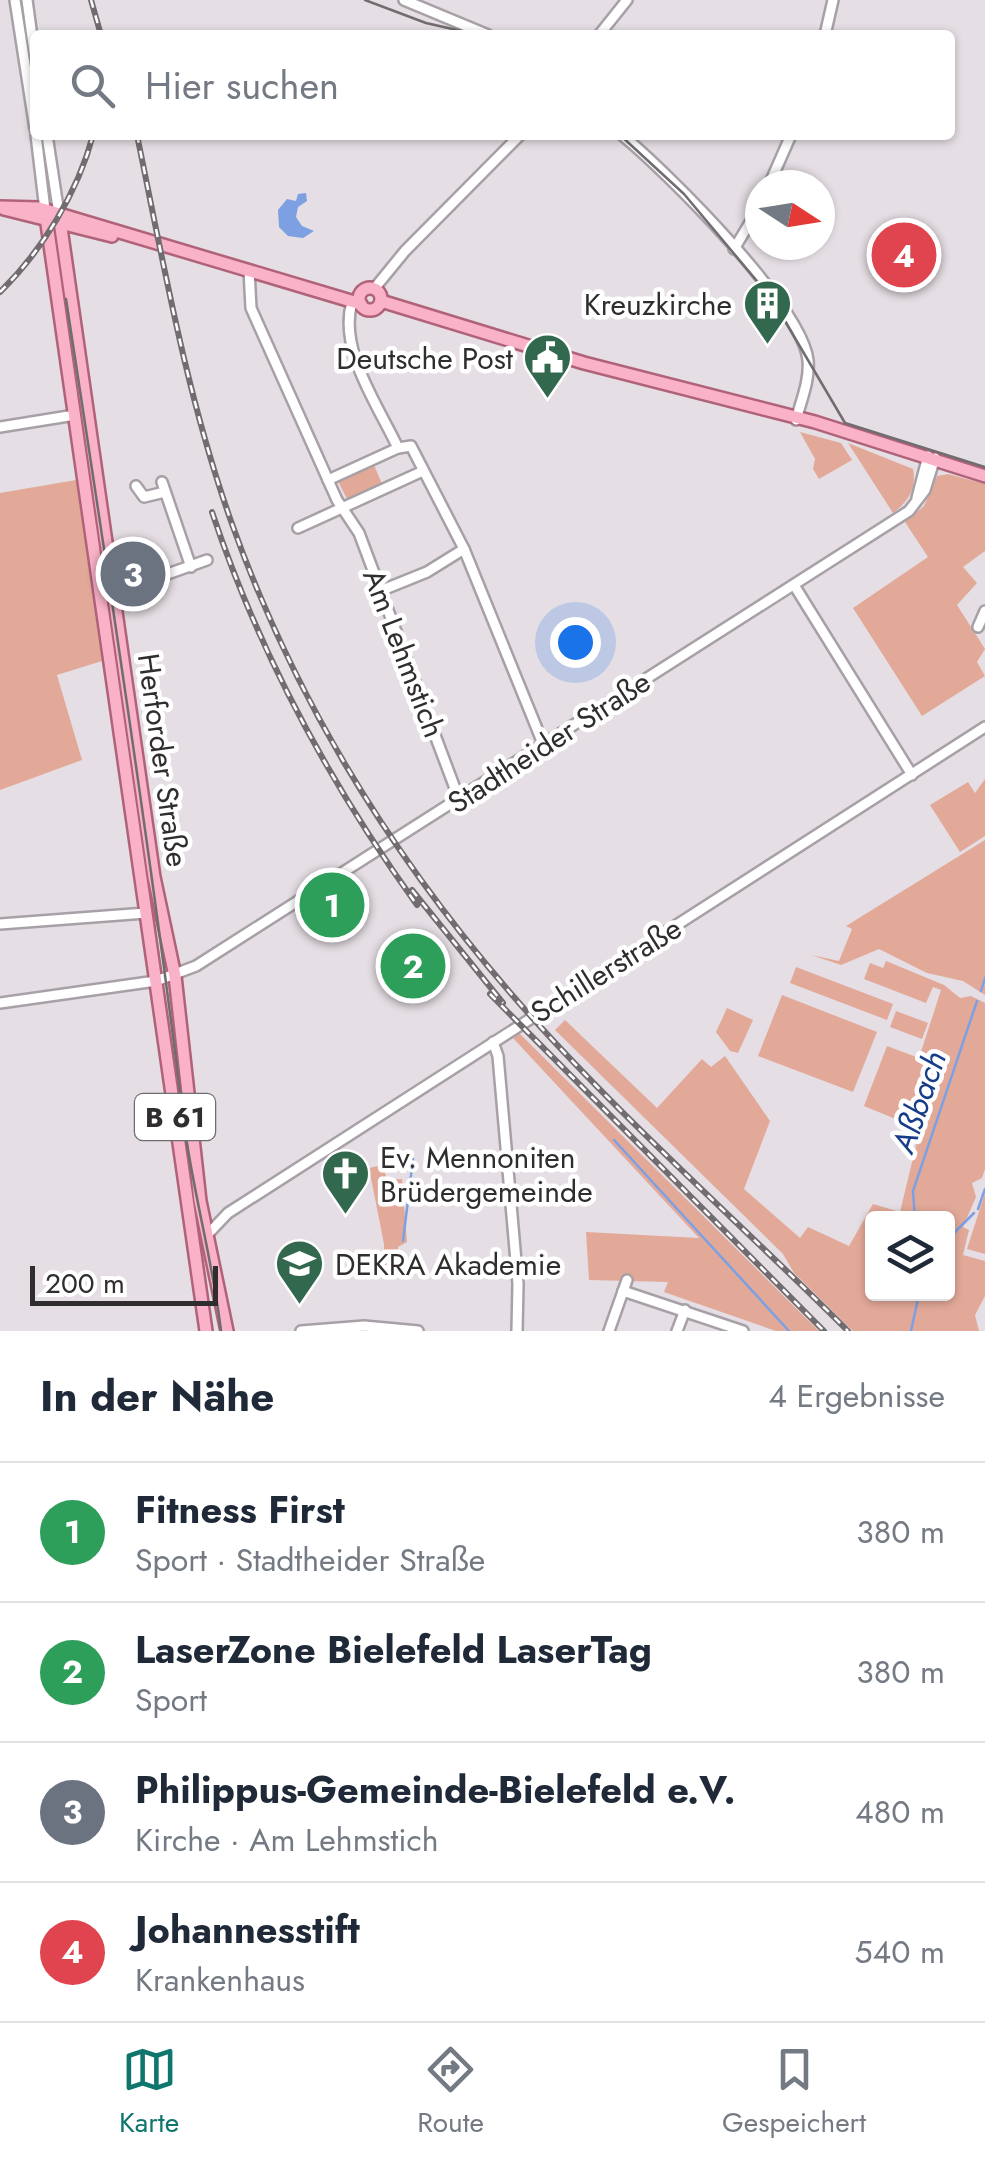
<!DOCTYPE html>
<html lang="de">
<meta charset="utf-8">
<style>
:root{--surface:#fff;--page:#f2f2f3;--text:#1f2937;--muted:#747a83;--line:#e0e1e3;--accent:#0f766e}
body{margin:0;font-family:Jost,sans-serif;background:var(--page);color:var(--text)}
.controls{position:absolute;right:30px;bottom:30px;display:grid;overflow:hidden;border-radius:10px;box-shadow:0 2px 8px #0004}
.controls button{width:90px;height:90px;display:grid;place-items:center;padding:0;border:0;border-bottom:2px solid var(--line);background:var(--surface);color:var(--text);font:50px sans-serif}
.compass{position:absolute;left:745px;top:170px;width:90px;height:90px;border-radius:50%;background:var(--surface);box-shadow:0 2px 8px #0004;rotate:102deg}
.scale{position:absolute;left:30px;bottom:25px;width:188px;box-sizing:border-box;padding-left:10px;border:5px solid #302d2f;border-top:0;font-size:28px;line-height:35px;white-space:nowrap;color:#302d2f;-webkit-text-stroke:8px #fff;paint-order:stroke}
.you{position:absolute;left:575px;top:642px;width:35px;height:35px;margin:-25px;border:8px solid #fff;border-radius:50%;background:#1a73e8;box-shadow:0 0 0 15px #1a73e833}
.badge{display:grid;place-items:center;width:65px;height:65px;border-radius:50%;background:var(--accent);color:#fff;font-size:32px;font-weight:700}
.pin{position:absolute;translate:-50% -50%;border:5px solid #fff;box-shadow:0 2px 10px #0006}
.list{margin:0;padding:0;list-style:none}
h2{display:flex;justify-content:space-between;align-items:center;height:130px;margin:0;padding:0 40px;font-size:42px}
h2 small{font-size:32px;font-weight:400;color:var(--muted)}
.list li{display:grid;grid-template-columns:65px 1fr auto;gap:30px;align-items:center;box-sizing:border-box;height:140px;padding:0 40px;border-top:2px solid var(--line)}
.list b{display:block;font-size:38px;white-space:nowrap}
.list p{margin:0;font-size:32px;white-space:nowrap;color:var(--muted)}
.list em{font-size:32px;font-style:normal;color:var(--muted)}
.icon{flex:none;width:55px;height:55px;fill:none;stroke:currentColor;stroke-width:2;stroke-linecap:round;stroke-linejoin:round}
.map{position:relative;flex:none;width:985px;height:1331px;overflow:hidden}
.search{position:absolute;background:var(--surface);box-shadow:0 2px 8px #0004;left:30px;right:30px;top:30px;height:110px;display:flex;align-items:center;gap:25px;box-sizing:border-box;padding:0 35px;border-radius:10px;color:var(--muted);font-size:38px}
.sheet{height:690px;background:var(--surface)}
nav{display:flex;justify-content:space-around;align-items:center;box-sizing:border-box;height:140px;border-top:2px solid var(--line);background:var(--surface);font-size:28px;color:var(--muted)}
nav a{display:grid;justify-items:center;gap:5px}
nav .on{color:var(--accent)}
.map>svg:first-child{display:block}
.green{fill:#e3a998;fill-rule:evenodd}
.water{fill:#7ca0e2}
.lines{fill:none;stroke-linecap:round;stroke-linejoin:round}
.stream{stroke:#7ca0e2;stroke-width:2.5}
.minor-casing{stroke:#a7a1a7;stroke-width:14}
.major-casing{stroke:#b06279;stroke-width:16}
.minor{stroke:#fff;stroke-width:9}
.major{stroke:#f9b2c7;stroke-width:11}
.tram{stroke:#706c6f;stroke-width:2.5}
.rail-casing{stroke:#706c6f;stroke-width:6}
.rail{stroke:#fff;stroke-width:2.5;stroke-dasharray:8;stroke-linecap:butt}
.labels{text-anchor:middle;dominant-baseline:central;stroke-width:9;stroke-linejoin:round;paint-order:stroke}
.shield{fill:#fff;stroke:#6e6c6d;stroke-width:2.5}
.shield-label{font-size:28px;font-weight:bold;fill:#302d2f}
.poi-label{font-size:30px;fill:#302d2f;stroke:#fff;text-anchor:end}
.street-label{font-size:30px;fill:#302d2f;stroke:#fff}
.water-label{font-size:32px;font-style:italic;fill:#163d89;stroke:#fff}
</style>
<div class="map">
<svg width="985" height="1331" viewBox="0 0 985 1331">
<rect width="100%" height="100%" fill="#e5dee4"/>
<g class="green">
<polygon points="800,432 841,443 852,460 819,479 813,469 815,459"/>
<path d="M848,443L913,469C917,488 908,502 893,513Z"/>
<polygon points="374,465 382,484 348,501 338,481"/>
<polygon points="948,474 985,484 985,551 963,567 977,583 957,605 985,649 977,662 985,676 922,716 853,608 928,557 905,522 924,506 937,476"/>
<polygon points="76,480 102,661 57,675 82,760 0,790 0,493"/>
<polygon points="985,779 985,836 960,852 930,805 968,782 975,793"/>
<polygon points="985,840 985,995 963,981 927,973 879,949 841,965 811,955 839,961 852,929 846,926"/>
<path d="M886,961L944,985L960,998L971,996L985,1003V1169L982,1178L972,1183L976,1197L963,1227L969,1230L963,1255L985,1261V1296L975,1315L979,1331H853L794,1273L783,1254L555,1030L565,1020L657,1108L702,1059L711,1067L725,1056L770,1121L744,1189L800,1238L808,1227L849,1246L873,1204L900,1212L920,1129L864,1106L887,1046L919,1058L941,990L933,987L926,1003L864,979L870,963L883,968ZM872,1218H948V1294H872Z"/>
<polygon points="796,967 893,1004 887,1020 790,983"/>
<polygon points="782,995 877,1032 853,1092 758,1056"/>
<polygon points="727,1008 753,1020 738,1053 730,1051 716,1032"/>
<polygon points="896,1011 928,1023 922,1039 890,1027"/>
<polygon points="519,1033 819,1331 776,1331 664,1292 668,1282 589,1280 586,1232 699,1238 512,1037"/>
<polygon points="383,1165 387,1180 402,1179 407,1242 398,1247 397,1271 384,1270 384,1244 369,1168"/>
<polygon points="985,1193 985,1254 967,1249"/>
</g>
<polygon class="water" points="306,193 307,201 298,207 296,217 302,226 314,231 303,238 288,236 279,227 278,210 287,199 296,201 298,194"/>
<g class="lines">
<g class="stream">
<polyline points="981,991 985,978"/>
<polyline points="614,1140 789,1331"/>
<polyline points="978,1209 985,1189"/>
<polyline points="915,1218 913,1191 977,1001"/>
<polyline points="948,1239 974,1213"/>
<polyline points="403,1241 413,1159"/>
<polyline points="911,1331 919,1294"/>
</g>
<defs>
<g id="minor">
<polyline points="15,0 35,129"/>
<polyline points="27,0 35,59"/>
<polyline points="404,0 488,35"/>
<polyline points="599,35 627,0"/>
<polyline points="825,35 833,0"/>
<polyline points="36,135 45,210"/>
<polyline points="47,135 59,214"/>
<path d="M622,135C666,171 802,306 808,360C810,380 801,401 796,420"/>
<polyline points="769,185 791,135"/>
<polyline points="734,249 760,206"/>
<polyline points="249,270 251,308 337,500 359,533 459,799"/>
<polyline points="374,289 405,251 520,135"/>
<path d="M352,302C338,350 378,405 398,448L411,446L464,549L544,746"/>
<polyline points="0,427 75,415"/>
<polyline points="328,480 398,448"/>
<polyline points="162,482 191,567"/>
<polyline points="136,486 144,497 165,492"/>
<polyline points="917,498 928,456"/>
<polyline points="298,528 423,471"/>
<polyline points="794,585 912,775"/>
<polyline points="380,591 427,572 464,549"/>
<polyline points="114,593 207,560"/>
<polyline points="978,627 985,611"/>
<polyline points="0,924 146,913"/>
<polyline points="0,1003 156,981 196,966 909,511 925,490 935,458"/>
<polyline points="493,1042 498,1056 518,1284 517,1331"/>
<polyline points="208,1234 228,1213 985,727"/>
<polyline points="623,1291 743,1331"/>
<polyline points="301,1331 364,1326 418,1331"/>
<polyline points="609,1331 627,1280"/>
<polyline points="677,1331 685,1310"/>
</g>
<g id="major">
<polyline points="0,207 39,208 361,304"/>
<polyline points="4,209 112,236"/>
<polyline points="45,210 206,1331"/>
<polyline points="59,214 154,877 175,976 200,1201 227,1331"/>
<circle cx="370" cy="299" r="11"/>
<polyline points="381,301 584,363 815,422 985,476"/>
</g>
</defs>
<use href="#minor" class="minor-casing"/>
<use href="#major" class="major-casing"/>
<use href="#minor" class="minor"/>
<use href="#major" class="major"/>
<g class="tram">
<polyline points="365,0 426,23 479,35"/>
<polyline points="620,135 684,194 772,299 845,423 985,467"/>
<path d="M66,299C108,573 150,848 184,1123C193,1193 213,1261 221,1331"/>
</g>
<defs>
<g id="rail">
<polyline points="91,0 101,35"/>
<path d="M137,135C164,266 187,398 232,524C298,709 405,877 537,1023C635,1131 745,1228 848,1331"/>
<path d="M0,292C42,251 78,192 93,135"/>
<path d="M212,512C259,653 330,784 417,905"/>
<polyline points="412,890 503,1003"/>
<polyline points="490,994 824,1331"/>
</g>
</defs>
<use href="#rail" class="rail-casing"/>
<use href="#rail" class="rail"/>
</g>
<defs>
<symbol id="building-pin" viewBox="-11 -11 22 30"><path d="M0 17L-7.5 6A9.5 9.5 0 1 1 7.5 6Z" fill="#32684e" stroke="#fff"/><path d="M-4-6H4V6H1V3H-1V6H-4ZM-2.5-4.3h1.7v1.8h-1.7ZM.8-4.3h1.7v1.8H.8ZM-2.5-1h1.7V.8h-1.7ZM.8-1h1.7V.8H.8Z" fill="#fff"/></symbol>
<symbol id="civic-pin" viewBox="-11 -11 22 30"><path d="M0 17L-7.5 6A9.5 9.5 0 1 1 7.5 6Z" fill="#32684e" stroke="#fff"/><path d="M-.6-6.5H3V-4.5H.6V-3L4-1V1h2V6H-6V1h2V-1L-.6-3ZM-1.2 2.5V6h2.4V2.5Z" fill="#fff"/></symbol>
<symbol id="church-pin" viewBox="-11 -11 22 30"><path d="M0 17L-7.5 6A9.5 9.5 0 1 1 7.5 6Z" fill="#32684e" stroke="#fff"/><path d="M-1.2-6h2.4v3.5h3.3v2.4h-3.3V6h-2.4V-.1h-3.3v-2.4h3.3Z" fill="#fff"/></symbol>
<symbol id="university-pin" viewBox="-11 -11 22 30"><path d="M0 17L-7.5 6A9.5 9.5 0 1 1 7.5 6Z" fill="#32684e" stroke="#fff"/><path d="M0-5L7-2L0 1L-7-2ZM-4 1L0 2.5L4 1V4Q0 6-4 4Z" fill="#fff"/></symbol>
</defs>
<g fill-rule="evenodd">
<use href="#building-pin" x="740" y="276" width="55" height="75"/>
<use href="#civic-pin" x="520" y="330" width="55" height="75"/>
<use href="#church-pin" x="318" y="1146" width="55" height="75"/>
<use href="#university-pin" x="272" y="1236" width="55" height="75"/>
</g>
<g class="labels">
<rect class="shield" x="135" y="1094" width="80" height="46" rx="8"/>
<g class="shield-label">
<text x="175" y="1117">B 61</text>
</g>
<g class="poi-label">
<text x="732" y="304">Kreuzkirche</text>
<text x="513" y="358">Deutsche Post</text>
<text x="380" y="1157" text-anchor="start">Ev. Mennoniten<tspan x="380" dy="34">Brüdergemeinde</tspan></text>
<text x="335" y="1264" text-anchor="start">DEKRA Akademie</text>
</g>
<g class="street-label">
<text transform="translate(404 653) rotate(69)">Am Lehmstich</text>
<text transform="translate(549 742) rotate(-33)">Stadtheider Straße</text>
<text transform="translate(163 760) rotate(82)">Herforder Straße</text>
<text transform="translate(606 970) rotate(-32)">Schillerstraße</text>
</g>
<g class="water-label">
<text transform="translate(919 1102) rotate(-71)">Aßbach</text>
</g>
</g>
</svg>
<div class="controls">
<button><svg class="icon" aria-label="layers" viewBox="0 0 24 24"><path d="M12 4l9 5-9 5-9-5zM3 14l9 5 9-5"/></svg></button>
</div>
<svg class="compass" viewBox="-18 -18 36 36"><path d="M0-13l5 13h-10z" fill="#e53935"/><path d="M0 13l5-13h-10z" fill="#747a83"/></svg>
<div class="scale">200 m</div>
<div class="you"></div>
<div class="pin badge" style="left:332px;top:905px;background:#2e9e5b">1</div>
<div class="pin badge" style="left:413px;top:966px;background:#2e9e5b">2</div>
<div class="pin badge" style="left:133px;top:574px;background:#6b7280">3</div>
<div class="pin badge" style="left:904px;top:255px;background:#e0444e">4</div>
<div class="search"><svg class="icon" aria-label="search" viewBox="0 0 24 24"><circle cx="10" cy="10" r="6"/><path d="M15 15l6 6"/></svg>Hier suchen</div>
</div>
<section class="sheet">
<h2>In der Nähe<small>4 Ergebnisse</small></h2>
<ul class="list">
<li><span class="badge" style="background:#2e9e5b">1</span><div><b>Fitness First</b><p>Sport · Stadtheider Straße</p></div><em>380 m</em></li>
<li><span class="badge" style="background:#2e9e5b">2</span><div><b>LaserZone Bielefeld LaserTag</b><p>Sport</p></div><em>380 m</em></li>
<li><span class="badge" style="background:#6b7280">3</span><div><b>Philippus-Gemeinde-Bielefeld e.V.</b><p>Kirche · Am Lehmstich</p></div><em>480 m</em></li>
<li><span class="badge" style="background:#e0444e">4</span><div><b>Johannesstift</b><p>Krankenhaus</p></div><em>540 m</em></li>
</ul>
</section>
<nav>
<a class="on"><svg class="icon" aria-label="map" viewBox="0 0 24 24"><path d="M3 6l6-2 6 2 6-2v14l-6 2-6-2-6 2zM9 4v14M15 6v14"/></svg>Karte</a>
<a><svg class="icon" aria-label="directions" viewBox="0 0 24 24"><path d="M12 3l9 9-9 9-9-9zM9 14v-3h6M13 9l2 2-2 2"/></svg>Route</a>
<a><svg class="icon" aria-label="saved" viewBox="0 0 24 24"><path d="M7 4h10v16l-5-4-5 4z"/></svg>Gespeichert</a>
</nav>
